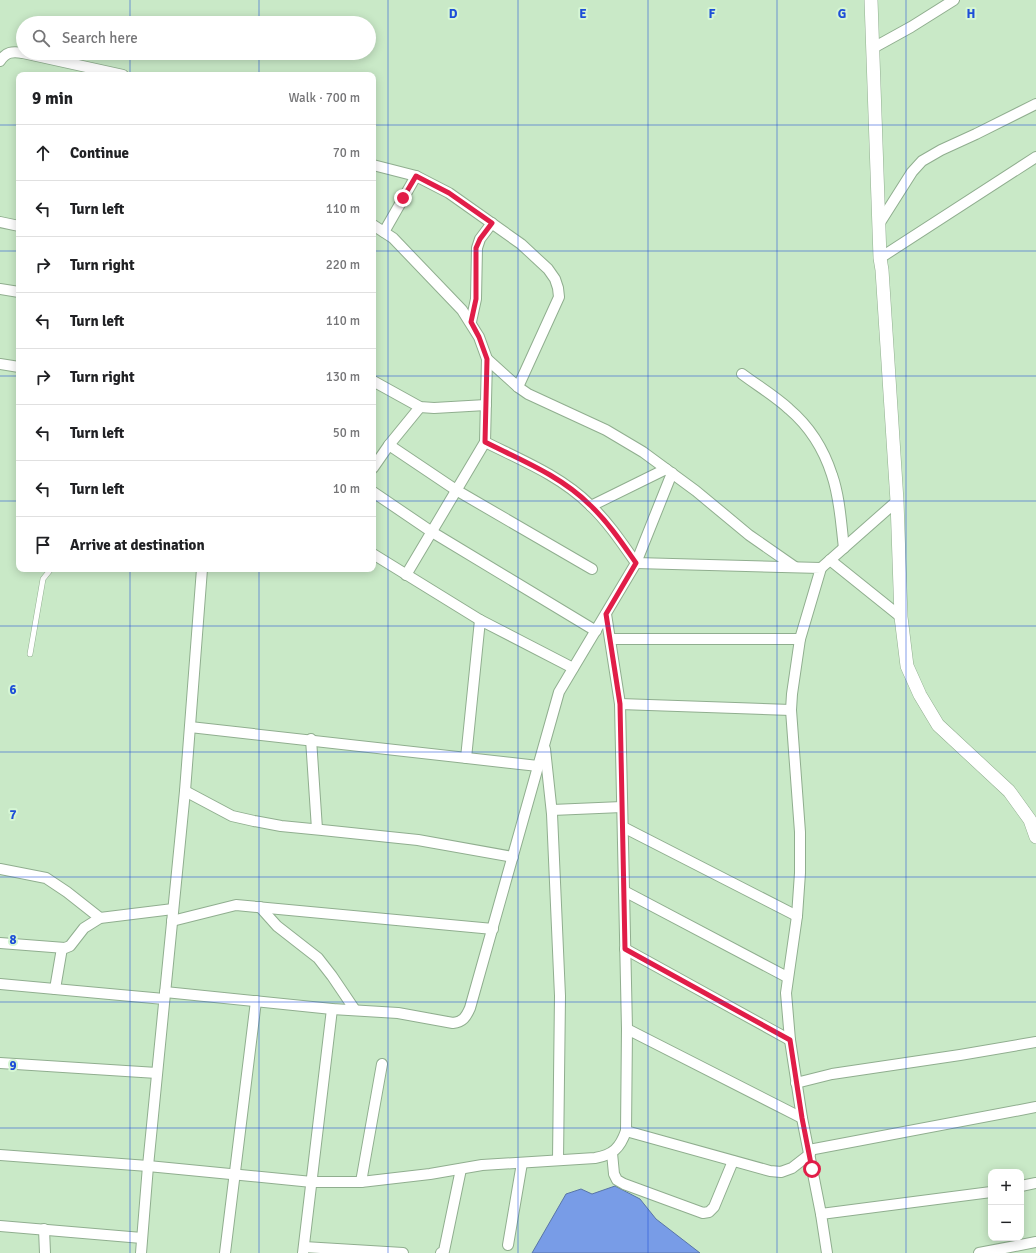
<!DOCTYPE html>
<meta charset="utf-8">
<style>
:root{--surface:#fff;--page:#f2f2f2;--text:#202124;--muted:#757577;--line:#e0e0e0}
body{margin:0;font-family:Signika,sans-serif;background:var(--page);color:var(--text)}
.controls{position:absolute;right:12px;bottom:12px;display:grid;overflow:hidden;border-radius:8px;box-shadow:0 2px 10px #0003}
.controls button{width:36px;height:36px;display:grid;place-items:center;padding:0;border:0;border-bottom:1px solid var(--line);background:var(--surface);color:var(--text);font:20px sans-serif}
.stop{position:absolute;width:12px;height:12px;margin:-9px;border:3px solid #e11d48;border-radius:50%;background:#fff}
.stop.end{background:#e11d48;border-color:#fff;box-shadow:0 1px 4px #0008}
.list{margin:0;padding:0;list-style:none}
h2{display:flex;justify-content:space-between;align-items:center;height:52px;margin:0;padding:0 16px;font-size:17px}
h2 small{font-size:13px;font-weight:400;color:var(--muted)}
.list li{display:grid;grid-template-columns:26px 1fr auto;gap:12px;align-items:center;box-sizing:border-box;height:56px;padding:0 16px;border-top:1px solid var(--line)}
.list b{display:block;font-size:15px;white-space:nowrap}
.list em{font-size:13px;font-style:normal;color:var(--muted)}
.icon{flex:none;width:22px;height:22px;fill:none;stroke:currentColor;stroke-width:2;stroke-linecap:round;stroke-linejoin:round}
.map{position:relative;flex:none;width:1036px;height:1253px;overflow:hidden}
.search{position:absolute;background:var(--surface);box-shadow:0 2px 10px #0003;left:16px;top:16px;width:360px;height:44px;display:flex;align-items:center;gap:10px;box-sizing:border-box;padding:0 14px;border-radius:22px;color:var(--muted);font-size:15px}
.panel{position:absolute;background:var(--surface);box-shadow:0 2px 10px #0003;left:16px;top:72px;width:360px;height:500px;border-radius:8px}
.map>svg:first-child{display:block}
.water{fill:#789ce7;stroke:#5975a6}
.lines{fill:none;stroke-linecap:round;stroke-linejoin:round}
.service-casing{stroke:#90ae8f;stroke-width:6}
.minor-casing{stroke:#90ae8f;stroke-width:12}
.tertiary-casing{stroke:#90ae8f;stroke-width:14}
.service{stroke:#fff;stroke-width:5}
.minor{stroke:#fff;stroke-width:10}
.tertiary{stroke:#fff;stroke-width:13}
.route{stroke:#e11d48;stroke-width:5}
.grid{fill:none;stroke:#1d4ed8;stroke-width:1;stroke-opacity:0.55}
.grid-label{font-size:13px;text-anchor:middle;font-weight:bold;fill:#1d4ed8;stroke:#d6f6d4;stroke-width:4;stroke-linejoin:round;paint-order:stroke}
</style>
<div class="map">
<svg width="1036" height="1253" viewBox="0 0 1036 1253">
<rect width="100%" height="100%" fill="#c9e9c7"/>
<polygon class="water" points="615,1186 640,1199 656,1219 700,1253 532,1253 566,1194 581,1189 592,1194"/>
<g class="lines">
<defs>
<polyline id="service" points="30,654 43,579 51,569"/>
<g id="minor">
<polyline points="873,48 911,27 954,0"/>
<polyline points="23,53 123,75"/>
<path d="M0,61C6,52 12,51 23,53"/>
<polyline points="373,165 416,176 449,193 521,244 548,269 555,279 558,288 559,297 518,387"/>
<polyline points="0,222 19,226"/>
<polyline points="879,224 912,172 922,161 941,150 976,134 1036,104"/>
<polyline points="384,232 416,176"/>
<polyline points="880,258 1036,157"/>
<polyline points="0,289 19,292"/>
<polyline points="471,322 476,299 477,248 480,239 492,223"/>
<polyline points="487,359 518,387 528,394 606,430 643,452 696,491 749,535 795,567"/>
<polyline points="0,364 19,367"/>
<path d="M742,374C758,386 775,396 789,409C809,426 824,450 832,475C840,498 841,524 844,548"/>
<polyline points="373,381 420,407 434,408 486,405"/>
<polyline points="389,445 456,490 592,569"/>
<polyline points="373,468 389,445 420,407"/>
<polyline points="672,473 636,563 821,568 800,639 792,694 791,710 800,832 800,873 797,916 786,993 790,1040 802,1118 821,1214 827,1253"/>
<polyline points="373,492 432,532 596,631"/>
<polyline points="591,506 666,469"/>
<polyline points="373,554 480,620"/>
<polyline points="830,560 901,617"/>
<polyline points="821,568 897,501"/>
<polyline points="406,575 485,442"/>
<polyline points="606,614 620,704"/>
<polyline points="610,639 800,639"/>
<polyline points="190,727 538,766"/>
<polyline points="311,739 317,829"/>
<polyline points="545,749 552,814 560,996 558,1160"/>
<polyline points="466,758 480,620 573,668"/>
<polyline points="185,791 232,816 254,821 281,826 322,830 418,840 513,857"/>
<polyline points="552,810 622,807"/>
<polyline points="623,827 797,916"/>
<polyline points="0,869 46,878 67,892 100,918"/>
<polyline points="624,891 787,977"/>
<polyline points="260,907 277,926 318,958 332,976 355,1010"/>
<polyline points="172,921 236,905 493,929"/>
<polyline points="0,943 65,948 70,946 84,928 100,918 173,909"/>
<polyline points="625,949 790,1040"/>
<polyline points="0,984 164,999"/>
<polyline points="55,989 62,948"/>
<path d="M165,992L332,1009L398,1013L453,1023C463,1022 466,1017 470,1008L559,692L636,563C622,543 608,522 590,505C561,476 521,460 485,442L487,359L479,337L462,310L393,238L373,225"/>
<polyline points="627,1029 802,1118"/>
<polyline points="0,1063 157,1073"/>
<polyline points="796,1083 832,1074 960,1055 1036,1042"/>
<polyline points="626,1131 770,1171 781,1172 792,1168 810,1154"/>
<polyline points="809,1150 1036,1107"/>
<polyline points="612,1153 614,1174 617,1180 624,1184 703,1213 709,1212 714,1207 733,1161"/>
<polyline points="0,1155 148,1166 312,1182 361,1182 382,1064"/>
<path d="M361,1182L430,1174L482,1165L595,1158C613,1155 620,1148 626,1131L627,1029L620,704L791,710"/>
<polyline points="1021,1186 1036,1183"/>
<polyline points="821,1214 991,1192"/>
<polyline points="0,1226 142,1238"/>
<polyline points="44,1229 45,1253"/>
<polyline points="508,1245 522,1163"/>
<polyline points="304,1247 403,1253"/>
<polyline points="141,1253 148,1166 185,791 202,569"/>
<polyline points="225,1253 256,1001"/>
<polyline points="303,1253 332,1009"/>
<polyline points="441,1253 444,1251 461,1169"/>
<polyline points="979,1253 1036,1242"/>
</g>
<polyline id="tertiary" points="871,0 880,258 882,270 897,501 901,617 907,666 920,695 938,725 1009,791 1030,820 1036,837"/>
</defs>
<use href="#service" class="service-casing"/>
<use href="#minor" class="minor-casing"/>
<use href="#tertiary" class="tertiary-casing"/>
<use href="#service" class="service"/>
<use href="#minor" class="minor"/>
<use href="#tertiary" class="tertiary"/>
</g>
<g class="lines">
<path class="route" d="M403,198L416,176L449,193L492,223L480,239L476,248V299L471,322L479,337L487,359L485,442C521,460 561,476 590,505C608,522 622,543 636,563L606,614L620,704L625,949L790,1040L802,1118L812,1169"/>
</g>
<path class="grid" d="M130,0V23M259,0V23M388,0V1253M518,0V1253M648,0V1253M777,0V1253M906,0V1253M130,53V75M259,53V75M0,125H19M373,125H1036M0,251H19M373,251H1036M0,376H19M373,376H1036M0,501H19M373,501H1036M130,569V1253M259,569V1253M0,626H1036M0,752H1036M0,877H1036M0,1002H1036M0,1128H1036"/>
<g class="grid-label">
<text x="453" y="18">D</text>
<text x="583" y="18">E</text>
<text x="712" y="18">F</text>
<text x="842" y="18">G</text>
<text x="971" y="18">H</text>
<text x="13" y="694">6</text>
<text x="13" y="819">7</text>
<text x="13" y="944">8</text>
<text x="13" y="1070">9</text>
</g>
</svg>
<div class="controls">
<button>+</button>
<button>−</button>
</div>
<div class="stop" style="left:812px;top:1169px"></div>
<div class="stop end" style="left:403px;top:198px"></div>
<div class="search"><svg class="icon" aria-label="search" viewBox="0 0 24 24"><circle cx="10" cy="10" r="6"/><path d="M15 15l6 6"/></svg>Search here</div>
<section class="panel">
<h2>9 min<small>Walk · 700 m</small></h2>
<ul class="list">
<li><svg class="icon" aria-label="ahead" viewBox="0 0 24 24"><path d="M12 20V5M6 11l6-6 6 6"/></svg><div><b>Continue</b></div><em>70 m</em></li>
<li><svg class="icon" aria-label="left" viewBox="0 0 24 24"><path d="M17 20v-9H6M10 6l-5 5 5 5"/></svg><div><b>Turn left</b></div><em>110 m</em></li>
<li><svg class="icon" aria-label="right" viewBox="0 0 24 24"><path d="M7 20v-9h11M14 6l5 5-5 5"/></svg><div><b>Turn right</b></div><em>220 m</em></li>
<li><svg class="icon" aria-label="left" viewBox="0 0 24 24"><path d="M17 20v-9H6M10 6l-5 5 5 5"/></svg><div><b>Turn left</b></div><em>110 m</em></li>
<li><svg class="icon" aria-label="right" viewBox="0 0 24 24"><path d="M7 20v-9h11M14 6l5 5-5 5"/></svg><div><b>Turn right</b></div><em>130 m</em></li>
<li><svg class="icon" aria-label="left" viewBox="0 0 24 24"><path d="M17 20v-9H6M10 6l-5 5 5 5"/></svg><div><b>Turn left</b></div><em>50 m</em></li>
<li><svg class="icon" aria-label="left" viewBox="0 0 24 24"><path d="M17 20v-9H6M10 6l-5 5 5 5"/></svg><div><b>Turn left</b></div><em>10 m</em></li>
<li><svg class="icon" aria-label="arrive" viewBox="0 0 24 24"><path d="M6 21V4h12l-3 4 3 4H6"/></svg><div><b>Arrive at destination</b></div></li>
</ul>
</section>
</div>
